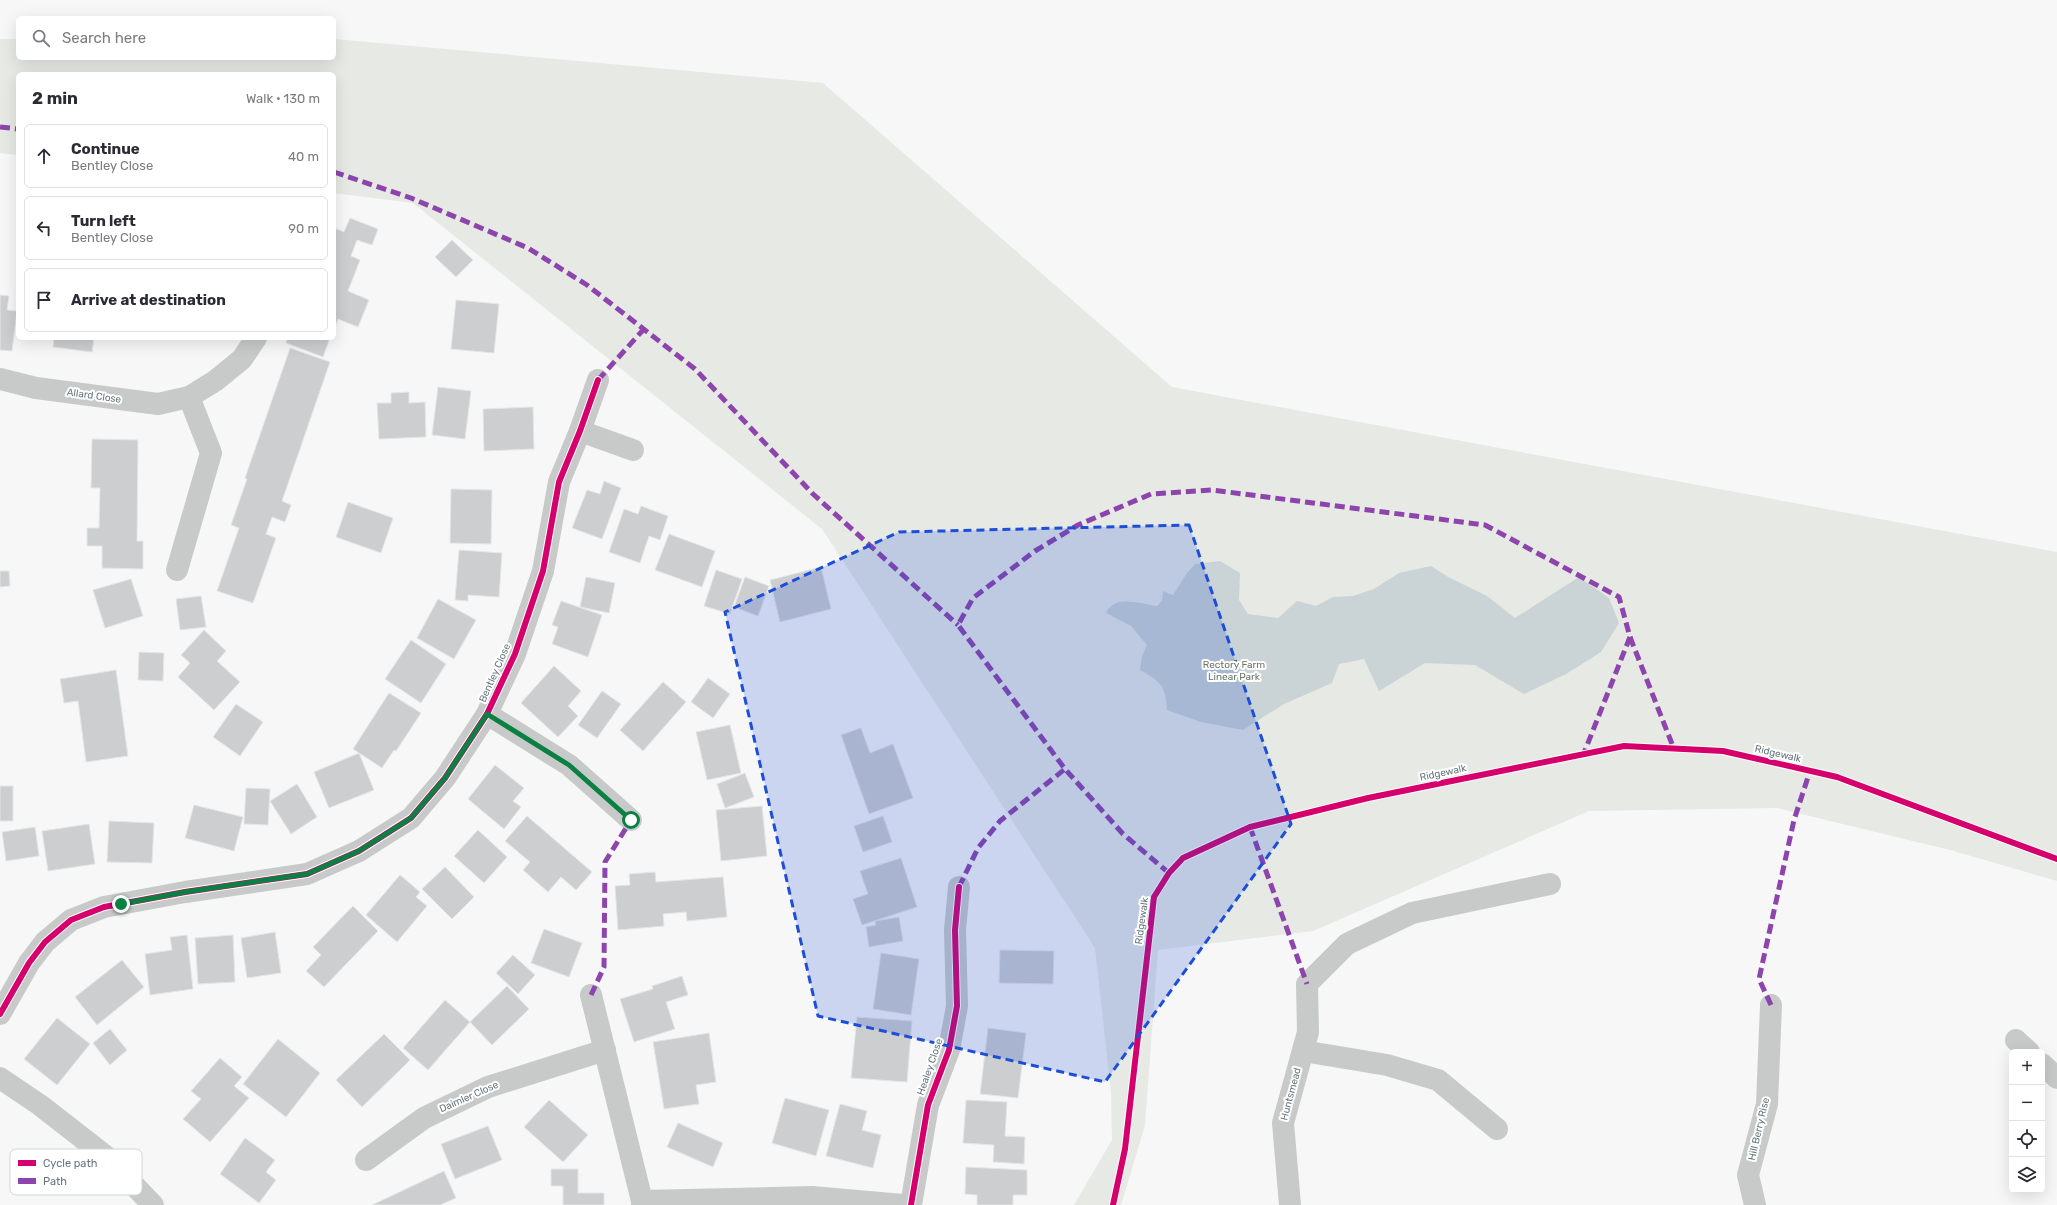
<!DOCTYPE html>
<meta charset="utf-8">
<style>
:root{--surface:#fff;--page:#f7f7f7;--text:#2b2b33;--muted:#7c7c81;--line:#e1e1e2}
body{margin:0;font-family:Rubik,sans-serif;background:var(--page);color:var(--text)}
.controls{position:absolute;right:12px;bottom:12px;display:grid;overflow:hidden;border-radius:6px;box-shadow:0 4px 16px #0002}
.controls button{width:36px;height:36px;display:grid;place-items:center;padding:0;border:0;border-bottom:1px solid var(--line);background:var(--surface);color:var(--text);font:20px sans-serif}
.stop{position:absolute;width:12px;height:12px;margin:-9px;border:3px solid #0b8043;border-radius:50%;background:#fff}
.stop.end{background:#0b8043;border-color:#fff;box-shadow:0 1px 4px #0008}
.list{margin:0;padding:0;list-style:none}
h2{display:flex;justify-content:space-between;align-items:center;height:52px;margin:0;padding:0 16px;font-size:17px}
h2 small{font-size:13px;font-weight:400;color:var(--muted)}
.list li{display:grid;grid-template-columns:26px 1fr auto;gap:12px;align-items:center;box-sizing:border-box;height:64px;margin:0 8px 8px;padding:0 8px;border:1px solid var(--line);border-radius:6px}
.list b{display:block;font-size:15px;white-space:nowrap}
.list p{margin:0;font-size:13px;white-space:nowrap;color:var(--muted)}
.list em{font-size:13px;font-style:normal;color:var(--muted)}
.icon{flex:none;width:22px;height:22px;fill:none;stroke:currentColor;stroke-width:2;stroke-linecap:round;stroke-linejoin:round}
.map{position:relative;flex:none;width:2057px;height:1205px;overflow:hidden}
.search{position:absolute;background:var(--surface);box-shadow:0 4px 16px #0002;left:16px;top:16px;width:320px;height:44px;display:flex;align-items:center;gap:10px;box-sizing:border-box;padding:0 14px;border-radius:6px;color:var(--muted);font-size:15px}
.panel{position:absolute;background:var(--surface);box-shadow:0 4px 16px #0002;left:16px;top:72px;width:320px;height:268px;border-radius:6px}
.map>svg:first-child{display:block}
.green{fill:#e6e9e4}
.water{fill:#cad3d5}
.building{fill:#cccecf;stroke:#e6e6e6}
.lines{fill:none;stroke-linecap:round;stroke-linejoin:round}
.minor{stroke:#c8caca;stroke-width:22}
.quiet{stroke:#8e44ad;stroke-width:5;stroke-dasharray:10 5;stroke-linecap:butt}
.cycleway-casing{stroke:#fff;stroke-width:8}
.cycleway{stroke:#d6006c;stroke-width:6}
.route{stroke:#0b8043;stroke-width:5}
.marked{fill:#1d4ed8;fill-opacity:0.2;stroke:#1d4ed8;stroke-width:3;stroke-dasharray:8 5;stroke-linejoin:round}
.labels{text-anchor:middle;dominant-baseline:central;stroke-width:4;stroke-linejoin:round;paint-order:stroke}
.street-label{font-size:10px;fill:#66777e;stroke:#fff}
.park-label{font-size:10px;fill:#6a7764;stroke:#fff}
.key{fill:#fff;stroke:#d1d6d8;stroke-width:1}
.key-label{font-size:11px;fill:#66777e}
</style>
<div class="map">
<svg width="2057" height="1205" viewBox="0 0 2057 1205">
<rect width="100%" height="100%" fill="#f7f7f7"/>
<polygon class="green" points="0,39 18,39 18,58 334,58 334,39 823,83 1172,387 2057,552 2057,881 1950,850 1777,808 1589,811 1313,931 1158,950 1145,1125 1121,1205 1074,1205 1112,1140 1111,1092 1095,948 822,529 413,203 334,193 334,74 18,74 18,155 0,153"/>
<path class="water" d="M1220,561L1240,573L1239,600L1248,614L1278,618L1297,601L1316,606L1333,597L1353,596L1374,589L1399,573L1431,566L1448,577L1487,596L1515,618L1579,577L1609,598L1619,623L1601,652L1566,674L1524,694L1475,665L1425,663L1379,691L1364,659L1339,664L1332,683L1284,704L1243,730L1201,722L1167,710C1166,686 1160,681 1140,670L1142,656L1147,645L1131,626L1106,613C1114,594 1140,604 1157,606L1162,601L1163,591L1173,595L1187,573L1195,564Z"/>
<g class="building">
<polygon points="350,218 378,229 372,245 357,240 351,256 360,260 348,291 369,300 358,327 338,319 334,329 334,228 344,232"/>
<polygon points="452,240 473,260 456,277 435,257"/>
<polygon points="0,295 9,296 7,310 17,311 12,351 0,350"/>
<polygon points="456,300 499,304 494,353 451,349"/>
<polygon points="54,338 94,338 92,352 53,347"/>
<polygon points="287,338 330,338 323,357 286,343"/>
<polygon points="290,348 330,362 282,501 291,505 285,522 272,517 266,534 276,538 253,603 217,591 239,528 231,525 247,479 245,478"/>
<polygon points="438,387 471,391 465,439 432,435"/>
<polygon points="409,392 409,403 425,402 426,437 379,439 377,403 391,403 391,393"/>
<polygon points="533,407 534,449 484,451 483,409"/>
<polygon points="92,439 138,440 137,541 143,541 143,569 102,568 102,546 87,546 87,528 99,528 100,488 91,488"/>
<polygon points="604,481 621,488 602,539 572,528 587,490 600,494"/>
<polygon points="451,489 492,490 491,544 450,543"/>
<polygon points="348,502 393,518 381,553 336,537"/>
<polygon points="641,506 668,516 660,540 649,536 640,563 609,552 624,509 638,514"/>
<polygon points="669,534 715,551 702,587 655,570"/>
<polygon points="459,550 502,553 499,597 468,595 468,601 455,600"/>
<polygon points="821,567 831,609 780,622 770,580"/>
<polygon points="716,570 742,579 730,614 704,606"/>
<polygon points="0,571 9,571 10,586 0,587"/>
<polygon points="586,577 615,583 609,613 580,607"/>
<polygon points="745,577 769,586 758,616 734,607"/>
<polygon points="131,579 143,616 105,628 93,590"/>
<polygon points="201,596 206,627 180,630 176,599"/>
<polygon points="438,599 476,620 454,659 417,638"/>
<polygon points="561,601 602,615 588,657 552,644 558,627 552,625"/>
<polygon points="204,630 226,651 217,661 240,682 214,710 178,677 190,663 181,655"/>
<polygon points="411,640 446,664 421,703 385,679"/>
<polygon points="139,652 164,653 163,681 138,680"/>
<polygon points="554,666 581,691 568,706 578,716 558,737 521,703"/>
<polygon points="116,670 128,756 86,762 78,701 64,703 60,679"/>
<polygon points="708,678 730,694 713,718 691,702"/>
<polygon points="663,682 686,702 643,751 620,730"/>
<polygon points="602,691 621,704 597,738 578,725"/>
<polygon points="389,693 421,713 396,751 394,750 382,768 353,749"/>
<polygon points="236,704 263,722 240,756 213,737"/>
<polygon points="730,725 741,773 707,780 696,732"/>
<polygon points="861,728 870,753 893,744 913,798 869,814 841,735"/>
<polygon points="359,753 374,790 329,808 314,772"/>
<polygon points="495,765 524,788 513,801 521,807 504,829 468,799"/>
<polygon points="745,773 754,797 725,808 717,784"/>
<polygon points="297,784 317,817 291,834 270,801"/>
<rect x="0" y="786" width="13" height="35"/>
<polygon points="246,788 270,789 268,825 244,824"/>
<polygon points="194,805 243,817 234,851 185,838"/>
<polygon points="762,806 767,856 721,861 716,810"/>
<polygon points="527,816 592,872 576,890 561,877 548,892 523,870 530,862 505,841"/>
<polygon points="883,816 892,842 863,852 854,826"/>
<polygon points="109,821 154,823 152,863 107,862"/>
<polygon points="89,824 95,864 48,871 42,831"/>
<polygon points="35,827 39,856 6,861 2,832"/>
<polygon points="478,830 507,857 484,883 454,856"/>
<polygon points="901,858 917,907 862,925 853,899 868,894 860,871"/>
<polygon points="445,867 474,897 452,919 422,889"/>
<polygon points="655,872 656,882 723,877 727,917 687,921 686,912 663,914 664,926 618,930 615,886 630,885 629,874"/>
<polygon points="400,875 420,892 416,897 427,906 397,942 366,915"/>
<polygon points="353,906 378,931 324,987 306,971 321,955 313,947"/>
<polygon points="899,917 903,941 869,947 866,927 876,925 875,921"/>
<polygon points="544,929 582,943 569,977 531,963"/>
<polygon points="275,932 281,973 247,978 241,938"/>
<polygon points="187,935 193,989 150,995 145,954 172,950 170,937"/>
<polygon points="233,935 235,982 198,984 195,938"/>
<polygon points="1000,950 1054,951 1053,984 999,983"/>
<polygon points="881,953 919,959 911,1015 873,1009"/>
<polygon points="513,955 535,975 518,994 496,973"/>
<polygon points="122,960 144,987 97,1025 75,997"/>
<polygon points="682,976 688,995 666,1002 675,1029 634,1042 620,999 653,989 652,986"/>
<polygon points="507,986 529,1009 492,1045 470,1022"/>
<polygon points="445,1000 470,1022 428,1070 403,1048"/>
<polygon points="857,1017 912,1021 907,1082 851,1078"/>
<polygon points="57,1018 90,1044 57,1085 24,1059"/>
<polygon points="988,1028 1026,1033 1018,1098 980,1094"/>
<polygon points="110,1029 127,1050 110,1065 93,1043"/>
<polygon points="709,1033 716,1082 696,1085 699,1104 664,1109 653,1042"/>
<polygon points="384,1034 410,1060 362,1107 336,1080"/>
<polygon points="278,1039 320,1073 286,1117 243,1084"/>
<polygon points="220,1058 242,1077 234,1086 249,1098 210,1142 183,1119 201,1099 191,1091"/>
<polygon points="785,1098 829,1110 816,1156 772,1143"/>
<polygon points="549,1100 588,1135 563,1162 524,1127"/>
<polygon points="966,1100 1007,1102 1005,1136 1025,1137 1024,1164 993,1162 994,1145 963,1143"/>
<polygon points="840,1104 867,1111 862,1130 881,1135 873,1168 826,1156"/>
<polygon points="678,1123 723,1143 713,1167 667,1147"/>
<polygon points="488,1126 502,1160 455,1179 441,1144"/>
<polygon points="245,1138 275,1160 266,1172 276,1180 259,1203 220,1174"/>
<polygon points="966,1167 1027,1170 1027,1195 1013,1195 1013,1205 977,1205 977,1195 965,1194"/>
<polygon points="551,1169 578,1169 578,1193 604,1193 604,1205 563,1205 563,1186 551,1186"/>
<polygon points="444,1171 456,1198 440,1205 372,1205"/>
</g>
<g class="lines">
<g class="minor">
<polyline points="0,379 36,388 158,404 189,397 215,381 242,359 256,338"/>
<polyline points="580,431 633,450"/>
<polyline points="177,570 211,453 189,397"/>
<polyline points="487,714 569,765 631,820"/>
<polyline points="591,995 642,1201 642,1205"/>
<polyline points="0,1014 29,963 45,942 71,920 104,907 185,892 307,874 359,851 411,818 445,778 487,714 515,654 543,571 559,482 580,431 598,380"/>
<polyline points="2016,1040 2029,1052"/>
<polyline points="1303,1051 1387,1065 1438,1080 1497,1129"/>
<polyline points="2042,1064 2057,1078"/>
<polyline points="0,1078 40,1105 108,1158 153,1205"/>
<polyline points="366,1160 424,1118 488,1087 605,1050"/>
<polyline points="642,1201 812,1197 903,1205"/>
<polyline points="911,1205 928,1105 949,1050 957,1006 955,930 959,887"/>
<polyline points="1290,1205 1283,1123 1308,1032 1307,984 1347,944 1412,913 1550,884"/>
<polyline points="1755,1205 1748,1175 1767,1104 1771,1005"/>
</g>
<g class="quiet">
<polyline points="0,127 18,129"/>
<polyline points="334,172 411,198 528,248 587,285 695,369 813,494 958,625"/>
<polyline points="598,380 644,329"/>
<polyline points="1630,637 1674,749"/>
<polyline points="1250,827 1307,984"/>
<polyline points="1169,873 1123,834 1065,769 958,625 973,598 1035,551 1078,525 1151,494 1212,490 1485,525 1619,597 1630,637 1584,753"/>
<polyline points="959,887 978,848 1000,821 1065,769"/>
<polyline points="591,995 604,967 605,862 631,820"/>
<polyline points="1771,1005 1759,979 1794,820 1810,771"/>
</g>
<defs>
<g id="cycleway">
<polyline points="0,1014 29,963 45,942 71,920 104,907 185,892 307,874 359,851 411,818 445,778 487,714 515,654 543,571 559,482 580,431 598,380"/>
<polyline points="911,1205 928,1105 949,1050 957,1006 955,930 959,887"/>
<polyline points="1113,1205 1125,1149 1154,897 1169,873 1183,858 1250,827 1368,798 1624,746 1723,751 1837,777 2057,859"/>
</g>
</defs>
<use href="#cycleway" class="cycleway-casing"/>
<use href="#cycleway" class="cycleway"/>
</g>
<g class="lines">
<polyline class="route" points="121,904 185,892 307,874 359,851 411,818 445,778 487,714 569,765 631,820"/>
</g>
<path class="marked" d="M1189,525L1291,824L1105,1082L818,1016L725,612L899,532Z"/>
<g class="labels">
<g class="street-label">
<text transform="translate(94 396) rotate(8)">Allard Close</text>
<text transform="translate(495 673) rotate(-66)">Bentley Close</text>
<text transform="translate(1778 754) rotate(13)">Ridgewalk</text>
<text transform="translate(1443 773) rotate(-12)">Ridgewalk</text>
<text transform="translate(1142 921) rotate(-82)">Ridgewalk</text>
<text transform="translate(930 1067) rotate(-71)">Healey Close</text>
<text transform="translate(1291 1094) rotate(-75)">Huntsmead</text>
<text transform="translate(469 1097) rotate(-24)">Daimler Close</text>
<text transform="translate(1759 1129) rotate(-77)">Hill Berry Rise</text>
</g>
<g class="park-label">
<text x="1234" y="665">Rectory Farm<tspan x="1234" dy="12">Linear Park</tspan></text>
</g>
</g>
<rect x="10" y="1149" width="132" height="46" rx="6" class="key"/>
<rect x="18" y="1160" width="18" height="6" fill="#d6006c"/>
<rect x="18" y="1178" width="18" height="6" fill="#8e44ad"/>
<g class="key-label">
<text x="43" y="1167">Cycle path</text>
<text x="43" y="1185">Path</text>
</g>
</svg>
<div class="controls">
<button>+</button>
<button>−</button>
<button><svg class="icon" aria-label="locate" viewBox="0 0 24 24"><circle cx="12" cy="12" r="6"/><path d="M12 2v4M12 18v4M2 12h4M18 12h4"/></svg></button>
<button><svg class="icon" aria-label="layers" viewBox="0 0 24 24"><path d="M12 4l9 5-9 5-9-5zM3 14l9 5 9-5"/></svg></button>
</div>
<div class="stop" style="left:631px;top:820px"></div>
<div class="stop end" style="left:121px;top:904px"></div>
<div class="search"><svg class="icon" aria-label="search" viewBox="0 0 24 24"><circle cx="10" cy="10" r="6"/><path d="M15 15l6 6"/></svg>Search here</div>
<section class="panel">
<h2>2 min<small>Walk · 130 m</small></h2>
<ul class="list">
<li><svg class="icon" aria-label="ahead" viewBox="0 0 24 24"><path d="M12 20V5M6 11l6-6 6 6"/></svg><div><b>Continue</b><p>Bentley Close</p></div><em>40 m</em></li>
<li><svg class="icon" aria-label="left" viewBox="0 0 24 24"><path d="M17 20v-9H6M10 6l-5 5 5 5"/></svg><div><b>Turn left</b><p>Bentley Close</p></div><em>90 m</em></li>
<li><svg class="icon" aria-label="arrive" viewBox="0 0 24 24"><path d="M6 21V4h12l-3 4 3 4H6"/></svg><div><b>Arrive at destination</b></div></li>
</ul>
</section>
</div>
